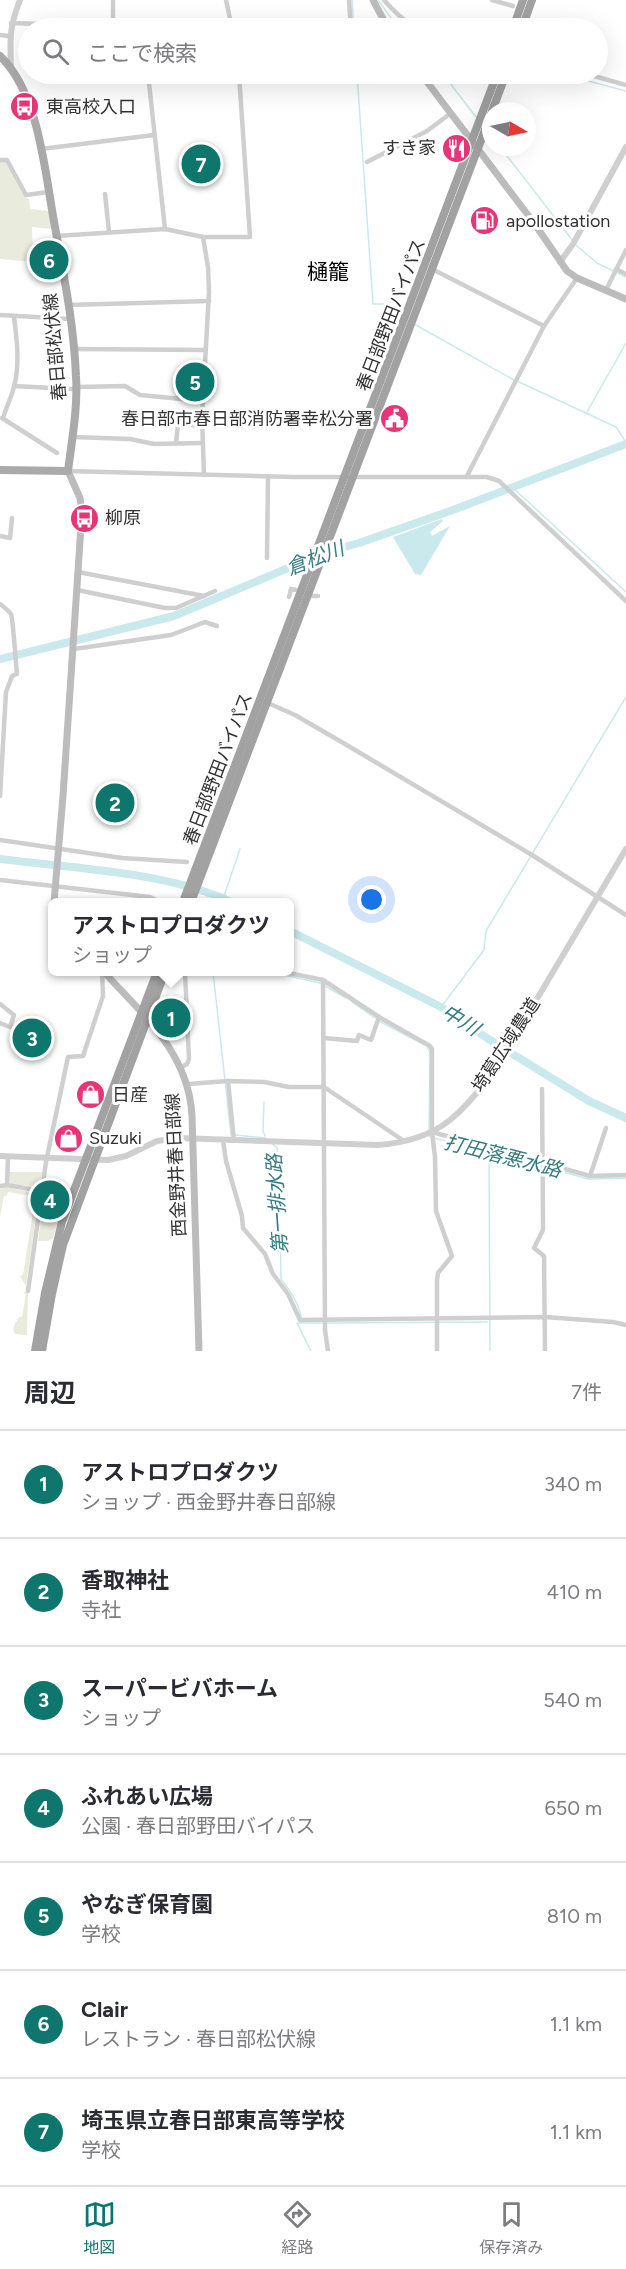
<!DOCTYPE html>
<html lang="ja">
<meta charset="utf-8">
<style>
:root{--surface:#fff;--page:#f2f2f3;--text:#2b2b33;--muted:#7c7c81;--line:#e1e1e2;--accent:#0f766e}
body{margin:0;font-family:Figtree,"Noto Sans JP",sans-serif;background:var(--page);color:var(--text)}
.compass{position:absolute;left:482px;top:102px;width:54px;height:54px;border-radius:50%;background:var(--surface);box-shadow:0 6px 24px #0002;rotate:99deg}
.you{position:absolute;left:372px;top:900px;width:21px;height:21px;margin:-15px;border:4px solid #fff;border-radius:50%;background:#1a73e8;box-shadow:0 0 0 9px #1a73e833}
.badge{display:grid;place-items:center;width:39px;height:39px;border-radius:50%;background:var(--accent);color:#fff;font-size:20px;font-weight:700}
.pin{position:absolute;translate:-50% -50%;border:3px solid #fff;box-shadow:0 2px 6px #0006}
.popup{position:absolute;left:48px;top:898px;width:246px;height:78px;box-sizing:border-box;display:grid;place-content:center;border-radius:9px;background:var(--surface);filter:drop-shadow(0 2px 4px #0005);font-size:20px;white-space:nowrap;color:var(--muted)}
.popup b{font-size:22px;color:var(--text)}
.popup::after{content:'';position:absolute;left:50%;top:100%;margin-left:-12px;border:12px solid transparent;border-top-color:var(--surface)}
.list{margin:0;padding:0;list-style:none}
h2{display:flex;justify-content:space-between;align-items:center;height:78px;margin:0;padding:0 24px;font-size:26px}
h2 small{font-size:20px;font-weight:400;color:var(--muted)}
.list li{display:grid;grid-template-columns:39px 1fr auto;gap:18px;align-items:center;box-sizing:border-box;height:108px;padding:0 24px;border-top:2px solid var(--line)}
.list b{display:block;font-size:22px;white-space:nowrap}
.list p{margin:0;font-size:20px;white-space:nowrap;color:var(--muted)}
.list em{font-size:20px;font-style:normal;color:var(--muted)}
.icon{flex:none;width:33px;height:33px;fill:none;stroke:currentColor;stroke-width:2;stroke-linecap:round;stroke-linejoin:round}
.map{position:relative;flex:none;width:626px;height:1351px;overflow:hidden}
.search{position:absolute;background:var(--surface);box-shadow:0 6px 24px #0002;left:18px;right:18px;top:18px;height:66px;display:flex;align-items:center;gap:15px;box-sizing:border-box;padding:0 21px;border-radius:33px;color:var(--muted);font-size:22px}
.sheet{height:834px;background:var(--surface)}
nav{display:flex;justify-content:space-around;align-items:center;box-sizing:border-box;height:84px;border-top:2px solid var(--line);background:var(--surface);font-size:16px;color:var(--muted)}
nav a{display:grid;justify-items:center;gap:3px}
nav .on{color:var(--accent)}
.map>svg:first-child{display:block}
.green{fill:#e9ebdd}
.water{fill:#cae9ec}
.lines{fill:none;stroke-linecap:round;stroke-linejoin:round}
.stream{stroke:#cae9ec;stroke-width:1.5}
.river{stroke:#cae9ec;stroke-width:8}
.minor{stroke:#cfcfcf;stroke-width:4.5}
.tertiary{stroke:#cfcfcf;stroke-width:6}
.secondary{stroke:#bcbcbc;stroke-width:7}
.primary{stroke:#aaa;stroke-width:8}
.trunk{stroke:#a2a2a2;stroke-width:8}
.labels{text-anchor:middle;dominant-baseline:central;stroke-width:6;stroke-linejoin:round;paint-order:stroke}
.poi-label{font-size:18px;fill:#323232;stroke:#fff;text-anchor:start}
.street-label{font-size:18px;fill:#323232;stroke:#fff}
.water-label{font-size:20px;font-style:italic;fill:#367c83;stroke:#fff}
.quarter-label{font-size:21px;fill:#000;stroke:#fff}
</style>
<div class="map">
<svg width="626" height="1351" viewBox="0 0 626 1351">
<rect width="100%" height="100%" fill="#fff"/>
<g class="green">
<polygon points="0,162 6,162 26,198 29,199 30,209 49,211 52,229 32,227 33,262 0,259"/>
<polygon points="9,1172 42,1172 40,1187 11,1184 9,1181"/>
<polygon points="45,1186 69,1188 53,1238 48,1241 38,1241"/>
<polygon points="6,1187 39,1194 26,1286 20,1276 23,1275 35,1200 32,1199 32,1196 8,1192 7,1196 4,1196 0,1217 0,1189"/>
<path d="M23,1292H28L27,1335L15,1334C11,1328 16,1322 19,1317H22L26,1294Z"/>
</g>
<polygon class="water" points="442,519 443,521 430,532 432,536 450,526 421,575 415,574 393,537"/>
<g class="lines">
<g class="stream">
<polyline points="352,0 354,28"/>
<polyline points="378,0 394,22 401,28"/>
<polyline points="357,74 373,304 385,304 403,312"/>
<polyline points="443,74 476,117"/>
<polyline points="562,74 626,91"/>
<polyline points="500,147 573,241"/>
<polyline points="576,245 597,263 613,271"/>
<polyline points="618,273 626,277"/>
<polyline points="414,324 514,380"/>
<polyline points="519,382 616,427 626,442"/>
<polyline points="587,412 626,343"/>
<polyline points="512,487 626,592"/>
<polyline points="223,899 240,849"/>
<polyline points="214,902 216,895"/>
<polyline points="213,972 231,1135"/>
<polyline points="271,972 320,983 346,998"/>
<polyline points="352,1002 375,1018"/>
<polyline points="441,1007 484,950 486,931 626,697"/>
<polyline points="379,1021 423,1044"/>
<polyline points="427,1046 430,1053 429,1131"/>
<polyline points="264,1102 263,1131 265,1136"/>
<polyline points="235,1135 266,1138"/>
<polyline points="430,1136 430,1137 540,1166"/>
<path d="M272,1143L277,1148L279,1164L281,1279C291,1292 301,1306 302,1323H297L311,1351"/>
<polyline points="489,1153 490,1351"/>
<polyline points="544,1167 589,1179 626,1178"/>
<polyline points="303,1323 322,1323"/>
<polyline points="327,1323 487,1322"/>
</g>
<g class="river">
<polyline points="0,659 174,616 326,552 359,543 453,510 626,444"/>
<path d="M0,859C71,868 168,872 231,902"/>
<polyline points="290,931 441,1007 490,1040 589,1101 626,1118"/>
</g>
<g class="minor">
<polyline points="113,0 113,28"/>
<polyline points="226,0 232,28"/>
<polyline points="349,0 351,28"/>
<path d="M384,0C399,17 405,23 427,28"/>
<polyline points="492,0 513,6"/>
<polyline points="11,23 71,25 97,28"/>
<polyline points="0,35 9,36"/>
<polyline points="148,74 165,229"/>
<polyline points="587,74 626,85"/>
<polyline points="41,149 154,135"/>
<polyline points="0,160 7,160 26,195 48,192"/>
<polyline points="367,162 427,131 451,113"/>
<polyline points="105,194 109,232"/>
<polyline points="56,236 165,229 203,237 250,237 239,74"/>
<polyline points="203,237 208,267 209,292 202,417 204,475"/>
<polyline points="432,269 544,326"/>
<polyline points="616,269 626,274"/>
<polyline points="606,290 626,250"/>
<polyline points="68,305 209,301"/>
<polyline points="0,315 70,319"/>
<polyline points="74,349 205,350"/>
<polyline points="14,386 72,389 77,387 125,386 140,395 202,401"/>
<polyline points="2,418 57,453"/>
<path d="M3,418C6,408 11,398 14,387C20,364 17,340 14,317"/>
<polyline points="73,437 130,439 154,444 202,443"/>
<polyline points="176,443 178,424 202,426"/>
<polyline points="68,471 294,477 487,477 499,481 626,601"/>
<polyline points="467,476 544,326 577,278"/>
<polyline points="0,536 10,538 12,518"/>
<polyline points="267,558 268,477"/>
<polyline points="78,572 204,596"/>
<polyline points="77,590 165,608 176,608 215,591"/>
<polyline points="313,596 318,596"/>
<polyline points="289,597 291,589 296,590"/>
<path d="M0,604C4,607 8,610 11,614C13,618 16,666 17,674L12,676L6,692L0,796"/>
<polyline points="74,649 171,635 205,622 217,626"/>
<polyline points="268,703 295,715 345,744 532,855 626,915"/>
<polyline points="0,840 122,858 187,862"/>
<polyline points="0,880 150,897 160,902"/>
<polyline points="284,972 323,980 379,1017 430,1046 432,1049 432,1132 435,1157 436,1211 452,1256 438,1273 437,1280 437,1351"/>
<polyline points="323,980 325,1330 328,1351"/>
<polyline points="0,1004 14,1015 10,1027 0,1023"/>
<polyline points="324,1038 357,1041 359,1035 371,1040 379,1017"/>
<polyline points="182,1067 187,1064 189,1059 185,972"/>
<polyline points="228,1081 234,1141"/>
<polyline points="188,1084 228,1081 264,1082 289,1087 324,1087 404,1141"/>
<polyline points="542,1089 543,1222 543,1230 534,1248 544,1256 545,1351"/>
<polyline points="432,1132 590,1176 626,1175"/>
<polyline points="223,1140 226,1161 242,1216 243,1228 265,1254 273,1274 288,1294 300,1320 545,1317 613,1322 626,1325"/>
<polyline points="590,1176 606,1128"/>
<polyline points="7,1185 8,1156"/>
<polyline points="0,1186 7,1185 41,1191"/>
<polyline points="28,1291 46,1162 68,1057 83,1056 103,996 102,972"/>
</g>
<g class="tertiary">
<path d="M11,67C10,39 9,28 20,0"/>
<polyline points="560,262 573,244 626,147"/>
<path d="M0,1156L108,1160L126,1156L157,1141L179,1138L378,1145C404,1143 429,1137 450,1120C484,1092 505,1051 528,1014C561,959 593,904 626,849"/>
</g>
<g class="secondary">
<polyline points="373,0 388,28"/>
<polyline points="421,74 534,223 567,271 577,278 626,299"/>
<polyline points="54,902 63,796 82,511 80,498 68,471"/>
<path d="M104,972C143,1015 188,1052 192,1115L199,1351"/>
</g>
<path class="primary" d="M0,56C40,94 45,175 55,227C64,276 74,326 76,376C78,408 72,439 68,471L0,470"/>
<g class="trunk">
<polyline points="513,28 523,0"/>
<polyline points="522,28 532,0"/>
<polyline points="492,111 506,74"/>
<polyline points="183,902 497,74"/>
<polyline points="191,902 491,114"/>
<polyline points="35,1351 45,1293 62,1222 157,972"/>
<polyline points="42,1351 52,1294 63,1245 165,972"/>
</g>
</g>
<defs>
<symbol id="bus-disc" viewBox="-11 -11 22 22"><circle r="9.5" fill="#e83478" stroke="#fff"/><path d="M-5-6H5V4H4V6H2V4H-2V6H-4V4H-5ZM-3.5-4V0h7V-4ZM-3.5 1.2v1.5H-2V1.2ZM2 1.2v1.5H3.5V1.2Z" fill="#fff"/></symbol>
<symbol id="restaurant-disc" viewBox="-11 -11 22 22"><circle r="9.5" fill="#e83478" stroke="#fff"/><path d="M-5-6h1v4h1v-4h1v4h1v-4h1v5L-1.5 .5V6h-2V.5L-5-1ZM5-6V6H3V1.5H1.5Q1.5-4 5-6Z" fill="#fff"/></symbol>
<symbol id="fuel-disc" viewBox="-11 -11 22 22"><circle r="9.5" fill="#e83478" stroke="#fff"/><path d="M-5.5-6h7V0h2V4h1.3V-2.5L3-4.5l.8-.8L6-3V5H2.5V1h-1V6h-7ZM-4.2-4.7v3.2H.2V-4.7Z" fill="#fff"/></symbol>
<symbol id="civic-disc" viewBox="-11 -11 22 22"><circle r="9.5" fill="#e83478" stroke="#fff"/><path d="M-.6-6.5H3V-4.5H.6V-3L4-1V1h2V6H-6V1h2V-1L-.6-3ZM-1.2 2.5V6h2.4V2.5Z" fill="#fff"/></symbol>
<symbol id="shop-disc" viewBox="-11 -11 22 22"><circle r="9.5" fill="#e83478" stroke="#fff"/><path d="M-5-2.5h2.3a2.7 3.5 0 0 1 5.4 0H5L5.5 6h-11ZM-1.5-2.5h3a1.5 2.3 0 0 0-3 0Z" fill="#fff"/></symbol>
</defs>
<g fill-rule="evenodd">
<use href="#bus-disc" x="8" y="90" width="33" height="33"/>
<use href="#restaurant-disc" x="440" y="132" width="33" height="33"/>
<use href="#fuel-disc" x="468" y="204" width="33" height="33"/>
<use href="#civic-disc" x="378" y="402" width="33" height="33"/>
<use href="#bus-disc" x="68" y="502" width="33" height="33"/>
<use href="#shop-disc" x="74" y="1078" width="33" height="33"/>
<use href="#shop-disc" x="52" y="1122" width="33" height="33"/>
</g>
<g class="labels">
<g class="poi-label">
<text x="46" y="107">東高校入口</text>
<text x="436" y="148" text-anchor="end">すき家</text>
<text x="506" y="221">apollostation</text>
<text x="373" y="419" text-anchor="end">春日部市春日部消防署幸松分署</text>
<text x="105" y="518">柳原</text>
<text x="112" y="1095">日産</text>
<text x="89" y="1138">Suzuki</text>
</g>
<g class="street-label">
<text transform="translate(391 315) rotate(-69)">春日部野田バイパス</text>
<text transform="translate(55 347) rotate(-95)">春日部松伏線</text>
<text transform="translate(218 769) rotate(-69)">春日部野田バイパス</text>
<text transform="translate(506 1045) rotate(-57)">埼葛広域農道</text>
<text transform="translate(176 1165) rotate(-93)">西金野井春日部線</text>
</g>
<g class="water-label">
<text transform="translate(315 558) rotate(-21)">倉松川</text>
<text transform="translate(461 1020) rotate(32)">中川</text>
<text transform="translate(503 1156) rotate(14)">打田落悪水路</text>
<text transform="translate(277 1204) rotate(-94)">第一排水路</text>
</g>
<g class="quarter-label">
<text x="328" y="271">樋籠</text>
</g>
</g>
</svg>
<svg class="compass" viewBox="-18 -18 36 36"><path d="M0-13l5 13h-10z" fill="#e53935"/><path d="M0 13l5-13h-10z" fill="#7c7c81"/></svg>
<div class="you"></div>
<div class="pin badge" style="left:171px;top:1018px">1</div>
<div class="popup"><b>アストロプロダクツ</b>ショップ</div>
<div class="pin badge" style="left:115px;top:803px">2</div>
<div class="pin badge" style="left:32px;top:1038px">3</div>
<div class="pin badge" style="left:50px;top:1200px">4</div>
<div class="pin badge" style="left:195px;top:382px">5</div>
<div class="pin badge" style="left:49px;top:260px">6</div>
<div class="pin badge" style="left:201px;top:164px">7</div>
<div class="search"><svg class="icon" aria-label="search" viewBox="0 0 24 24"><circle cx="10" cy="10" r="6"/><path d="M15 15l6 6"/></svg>ここで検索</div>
</div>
<section class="sheet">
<h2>周辺<small>7件</small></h2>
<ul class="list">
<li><span class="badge">1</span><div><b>アストロプロダクツ</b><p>ショップ · 西金野井春日部線</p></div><em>340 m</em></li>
<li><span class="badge">2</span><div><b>香取神社</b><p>寺社</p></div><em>410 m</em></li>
<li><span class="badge">3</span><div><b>スーパービバホーム</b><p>ショップ</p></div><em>540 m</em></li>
<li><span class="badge">4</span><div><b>ふれあい広場</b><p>公園 · 春日部野田バイパス</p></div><em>650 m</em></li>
<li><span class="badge">5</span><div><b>やなぎ保育園</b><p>学校</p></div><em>810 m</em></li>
<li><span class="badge">6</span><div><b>Clair</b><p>レストラン · 春日部松伏線</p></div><em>1.1 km</em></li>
<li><span class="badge">7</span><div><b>埼玉県立春日部東高等学校</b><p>学校</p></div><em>1.1 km</em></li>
</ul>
</section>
<nav>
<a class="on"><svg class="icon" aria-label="map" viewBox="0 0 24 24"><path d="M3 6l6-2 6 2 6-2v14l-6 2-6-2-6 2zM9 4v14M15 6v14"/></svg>地図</a>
<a><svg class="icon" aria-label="directions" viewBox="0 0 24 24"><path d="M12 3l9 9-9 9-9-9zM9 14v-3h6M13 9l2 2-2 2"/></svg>経路</a>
<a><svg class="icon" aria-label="saved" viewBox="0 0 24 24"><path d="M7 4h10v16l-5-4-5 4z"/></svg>保存済み</a>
</nav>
